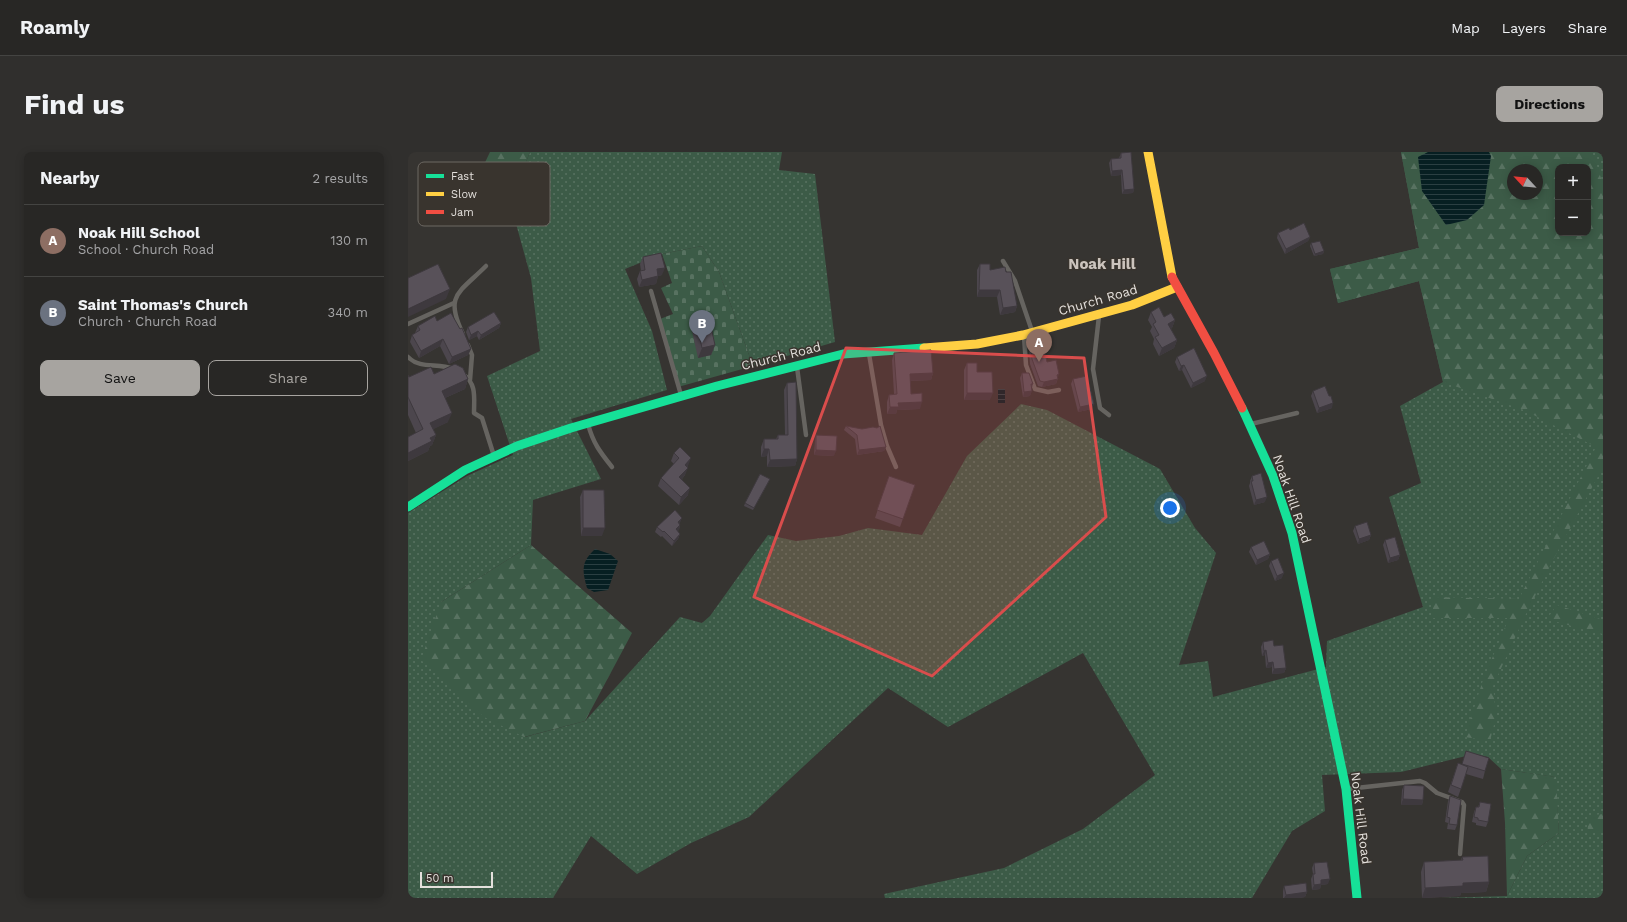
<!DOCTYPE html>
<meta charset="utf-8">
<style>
:root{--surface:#282725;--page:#302f2d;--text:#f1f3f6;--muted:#a5a5a7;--line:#444442;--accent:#a7a4a0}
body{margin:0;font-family:"Work Sans",sans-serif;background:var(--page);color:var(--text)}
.controls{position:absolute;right:12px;top:12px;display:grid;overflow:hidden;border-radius:8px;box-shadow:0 2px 10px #0003}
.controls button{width:36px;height:36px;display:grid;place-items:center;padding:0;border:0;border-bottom:1px solid var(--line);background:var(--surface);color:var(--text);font:20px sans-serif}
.compass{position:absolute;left:1099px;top:12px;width:36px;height:36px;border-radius:50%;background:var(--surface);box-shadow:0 2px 10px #0003;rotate:296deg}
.scale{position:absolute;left:12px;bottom:10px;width:73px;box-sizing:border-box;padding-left:4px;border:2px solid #e4e0dc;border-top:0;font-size:11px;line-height:14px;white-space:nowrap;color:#e4e0dc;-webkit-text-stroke:3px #39342e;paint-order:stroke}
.you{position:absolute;left:762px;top:356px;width:14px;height:14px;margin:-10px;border:3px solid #fff;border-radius:50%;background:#1a73e8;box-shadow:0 0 0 6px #1a73e833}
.badge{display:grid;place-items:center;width:26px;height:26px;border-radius:50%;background:var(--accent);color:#fff;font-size:13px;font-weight:700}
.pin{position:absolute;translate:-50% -33px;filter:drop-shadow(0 1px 2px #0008)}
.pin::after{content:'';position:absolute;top:21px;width:14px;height:12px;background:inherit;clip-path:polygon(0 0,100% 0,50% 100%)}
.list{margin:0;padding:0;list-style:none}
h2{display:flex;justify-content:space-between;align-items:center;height:52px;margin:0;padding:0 16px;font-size:17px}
h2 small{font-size:13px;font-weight:400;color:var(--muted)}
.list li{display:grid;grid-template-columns:26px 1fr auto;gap:12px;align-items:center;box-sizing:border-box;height:72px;padding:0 16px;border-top:1px solid var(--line)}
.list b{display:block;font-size:15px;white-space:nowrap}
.list p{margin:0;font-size:13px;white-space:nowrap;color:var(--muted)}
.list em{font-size:13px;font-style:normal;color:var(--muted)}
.actions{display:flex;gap:8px;padding:12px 16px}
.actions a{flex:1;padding:9px 0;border:1px solid var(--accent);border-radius:8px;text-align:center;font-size:14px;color:var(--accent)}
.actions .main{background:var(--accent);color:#111}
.map{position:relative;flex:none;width:1195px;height:746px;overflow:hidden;border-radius:8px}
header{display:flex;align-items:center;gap:24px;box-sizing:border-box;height:56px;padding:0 20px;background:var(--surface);border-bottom:1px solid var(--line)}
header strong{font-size:19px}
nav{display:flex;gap:22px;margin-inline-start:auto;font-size:14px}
.intro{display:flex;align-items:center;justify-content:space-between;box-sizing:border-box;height:96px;padding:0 24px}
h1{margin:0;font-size:28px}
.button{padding:10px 18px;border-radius:8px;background:var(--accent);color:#111;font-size:14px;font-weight:700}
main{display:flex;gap:24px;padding:0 24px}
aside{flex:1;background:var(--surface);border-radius:8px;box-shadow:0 2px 10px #0003}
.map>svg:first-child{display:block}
.grass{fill:url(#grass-dots);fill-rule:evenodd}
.forest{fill:url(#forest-firs);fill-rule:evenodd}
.cemetery{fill:url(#cemetery-stones)}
.water{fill:url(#water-rules)}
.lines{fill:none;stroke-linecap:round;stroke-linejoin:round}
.lane{stroke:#666460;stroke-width:4.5}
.fast{stroke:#16e098;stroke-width:9}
.slow{stroke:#ffcf43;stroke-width:9}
.jam{stroke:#f24e42;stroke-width:9}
.wall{fill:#4c464d}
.shaded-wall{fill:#3e393e}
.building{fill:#585159;stroke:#3e393e}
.marked{fill:#d94d4c;fill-opacity:0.2;stroke:#d94d4c;stroke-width:3;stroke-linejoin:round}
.labels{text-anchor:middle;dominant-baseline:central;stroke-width:3;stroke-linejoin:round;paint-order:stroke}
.street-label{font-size:13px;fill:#e4e0dc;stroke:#39342e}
.quarter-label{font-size:15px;font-weight:bold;fill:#ccc4bd;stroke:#39342e}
.key{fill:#39342e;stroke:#6c6862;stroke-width:1}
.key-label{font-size:11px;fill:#e4e0dc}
</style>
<header>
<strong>Roamly</strong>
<nav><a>Map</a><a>Layers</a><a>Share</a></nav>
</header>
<div class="intro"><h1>Find us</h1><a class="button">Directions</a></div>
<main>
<aside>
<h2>Nearby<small>2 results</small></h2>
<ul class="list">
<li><span class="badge" style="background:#8d6e63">A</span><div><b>Noak Hill School</b><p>School · Church Road</p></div><em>130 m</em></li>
<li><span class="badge" style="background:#6b7280">B</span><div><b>Saint Thomas's Church</b><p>Church · Church Road</p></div><em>340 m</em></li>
</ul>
<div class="actions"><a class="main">Save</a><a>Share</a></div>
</aside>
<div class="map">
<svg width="1195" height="746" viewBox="0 0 1195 746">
<defs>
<pattern id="grass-dots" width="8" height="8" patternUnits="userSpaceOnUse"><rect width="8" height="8" fill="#3c5b47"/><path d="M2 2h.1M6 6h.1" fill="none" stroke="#587261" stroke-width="1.8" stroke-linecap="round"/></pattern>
<pattern id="forest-firs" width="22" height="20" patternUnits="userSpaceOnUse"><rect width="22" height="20" fill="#3c5b47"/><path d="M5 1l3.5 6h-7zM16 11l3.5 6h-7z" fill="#587261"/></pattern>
<pattern id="cemetery-stones" width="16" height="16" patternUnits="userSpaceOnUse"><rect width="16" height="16" fill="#3c5b47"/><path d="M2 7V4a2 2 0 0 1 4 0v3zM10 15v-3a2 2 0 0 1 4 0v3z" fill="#587261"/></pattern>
<pattern id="water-rules" width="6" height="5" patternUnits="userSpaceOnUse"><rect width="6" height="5" fill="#071f22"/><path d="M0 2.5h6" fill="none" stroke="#2b3f42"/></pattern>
</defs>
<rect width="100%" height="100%" fill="#363431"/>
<path class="grass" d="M122,0H374L371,18L407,22L427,190L345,214L311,120L294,94L254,102L217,117L244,179L259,238L163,267L193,327L125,348L123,393L33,450L117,585L177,569L272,465L294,471L302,464L360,383L388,389L431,384L460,376L514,383L559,304L613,252L639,258L752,317L787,376L808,401L771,513L800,509L805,545L918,515L919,489L1015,455L981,345L1013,331L992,254L1035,230L1011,129L930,151L922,117L1011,96L993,0H1195V746H1033L1099,744L1119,704L1151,681L1147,625L1093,617L1080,605L1066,602L993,620L914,623L917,659L884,679L844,746H477L476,742L596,716L675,677L747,623L675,501L540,575L480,536L341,665L283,691L229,722L183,684L145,746H0V361L59,324L105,303L79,224L132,199L123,126L102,50ZM1150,15H1180V81H1150ZM1105,18H1129V42H1105Z"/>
<g class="forest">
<polygon points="82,0 122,0 94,71 62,42"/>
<path d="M993,0H1184L1195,32V315L1145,408L1116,466L1085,534L1088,564L1082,589L1057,585L1075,528L1101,466H1025V445L1111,447L1188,295L1116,258L1035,230L1011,129L930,151L922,117L1011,96ZM1150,15H1180V81H1150ZM1105,18H1129V42H1105Z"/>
<polygon points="123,393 224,481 177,569 116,585 76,565 13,508 33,450"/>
<polygon points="1149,453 1195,468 1195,483 1139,467"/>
<polygon points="1093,617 1148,625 1151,681 1119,704 1099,744 1097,671"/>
<polygon points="1195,662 1195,679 1180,681 1179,664"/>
</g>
<polygon class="cemetery" points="294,94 311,120 345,214 270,235 252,167 265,162 253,136 264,131 254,102"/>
<g class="water">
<polygon points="1020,0 1081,0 1083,4 1076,53 1059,68 1038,73 1014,39 1010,5"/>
<rect x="590" y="237" width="7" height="14"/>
<path d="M187,397L202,402L210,409L200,438L186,440L179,436C174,418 173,410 187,397Z"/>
</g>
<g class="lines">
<g class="lane">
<polyline points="595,109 607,129 624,179"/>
<polyline points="243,139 273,243"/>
<polyline points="691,164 685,217 692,256 701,263"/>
<polyline points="0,172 46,151"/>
<path d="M55,182C36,143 51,141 78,114"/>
<polyline points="616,184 618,213 627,237 640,240 651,238"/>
<polyline points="60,193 64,203 62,228"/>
<polyline points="461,202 473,273 479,294 488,315"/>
<path d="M0,205C13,218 30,210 45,217"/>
<polyline points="389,215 398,283"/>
<path d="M55,222C69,232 66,246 66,261L74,266L86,304"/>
<path d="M180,272C185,291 192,300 204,315"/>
<polyline points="843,272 889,261"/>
<polyline points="939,637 1012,629 1017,631 1029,641 1054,650 1056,653 1052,702"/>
</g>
<g class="fast">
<polyline points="834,256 865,324 884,381 938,637 949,746"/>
<polyline points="0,355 57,318 109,294 163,276 309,234 435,202 516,196"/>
</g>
<g class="slow">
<polyline points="740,0 764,125"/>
<polyline points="516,196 569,192 615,183 724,153 769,135"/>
</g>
<polyline class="jam" points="764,125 806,201 834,256"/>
</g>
<g class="wall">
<polygon points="713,1 726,37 725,41 714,42 713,23 703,24 701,11 703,7 711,6"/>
<polygon points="882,78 902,85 900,89 877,102 869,86 870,81"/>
<polygon points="903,91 916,99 915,102 906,104 902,94"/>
<polygon points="235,105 254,123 250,124 248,132 231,135 229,127 232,119 233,119 232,112"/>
<polygon points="572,112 582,118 598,120 609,154 607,160 592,163 589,145 569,145 569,118"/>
<polygon points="743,160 767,168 764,176 762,177 769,188 766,196 751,204 745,192 746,187 742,179 744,175 740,168"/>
<polygon points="29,169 63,197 60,203 41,212 32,194 11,206 2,190 4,183 7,181 10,174"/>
<polygon points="288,169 307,193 303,203 290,206 284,179"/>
<polygon points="93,171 91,176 71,188 69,184 61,188 58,180 60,175"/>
<polygon points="623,192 650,226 648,232 634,235 630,234 622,212 621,197"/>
<polygon points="486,201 525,221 523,228 502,229 503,242 512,257 489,258 488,262 479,262 479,250 481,243 486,242 484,208"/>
<polygon points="769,205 797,229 783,236 774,218 771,219 767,210"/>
<polygon points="559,211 569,220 582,248 556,248 556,218"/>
<polygon points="614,221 625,232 622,244 615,245 612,226"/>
<polygon points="26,222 60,227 57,237 37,246 40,270 25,277 28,283 24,293 22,294 20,299 0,309 0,285 8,281 0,263 0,223 1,225"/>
<polygon points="665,227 684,257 670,260 663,232"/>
<polygon points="379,231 389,307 387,314 359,315 359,304 353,305 353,295 356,287 368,287 370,283 377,283 376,238"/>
<polygon points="905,239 924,256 909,261 903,244"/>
<polygon points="438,274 478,295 476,299 449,303 447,287 436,278"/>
<polygon points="408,283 426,304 406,303 407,288"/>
<polygon points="266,301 280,314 279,315 277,323 274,327 280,343 271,353 250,334 253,326 266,312 263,309"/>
<polygon points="481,324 507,333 492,375 467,366"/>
<polygon points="844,324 857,350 846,353 841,334 842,331 842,329"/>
<polygon points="361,329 345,358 336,354 337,351"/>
<polygon points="175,338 194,384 173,384 172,345"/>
<polygon points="272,371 271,372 272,373 271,378 269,379 272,382 270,387 264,394 254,384 253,385 247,380 249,375"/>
<polygon points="947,374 963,383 961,388 950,392 945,379"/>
<polygon points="977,388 992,403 990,408 980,411 975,393"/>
<polygon points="843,395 862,402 860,407 848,413 841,400"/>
<polygon points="863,409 874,426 867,429 861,414"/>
<polygon points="855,490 866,494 878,516 876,521 864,522 864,515 858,516 857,503 854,504 853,495"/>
<polygon points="1058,599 1077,619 1075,627 1058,622 1050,645 1040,640 1050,611 1054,613"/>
<polygon points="996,633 1015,648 1014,653 993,653 994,638"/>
<polygon points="1042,644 1049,673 1047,678 1039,677 1040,671 1037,670 1040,649"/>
<polygon points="1072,650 1080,670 1078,675 1068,673 1068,671 1064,670 1066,660 1068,655 1070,655"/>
<polygon points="1054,705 1081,730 1078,740 1053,741 1052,744 1014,746 1013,720 1016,710 1053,708"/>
<polygon points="906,711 920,732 913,733 912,737 904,738 903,727 905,722 904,716"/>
<polygon points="876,734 899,740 897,745 891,746 875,746 875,739"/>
</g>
<g class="shaded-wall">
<polygon points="714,18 713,23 703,24 704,19"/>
<polygon points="726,37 725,41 714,42 716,38"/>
<polygon points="902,85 900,89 877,102 878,97"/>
<polygon points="916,99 915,102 906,104 907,102"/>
<polygon points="257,116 254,123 250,124 248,132 231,135 234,128 249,117"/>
<polygon points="42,137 38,147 0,165 0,157"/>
<polygon points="571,138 592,138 589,145 569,145"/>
<polygon points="609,154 607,160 592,163 595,156"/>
<polygon points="767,168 764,176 757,180 760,172"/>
<polygon points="93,171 91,176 71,188 73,183"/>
<polygon points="70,179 69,184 61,188 63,183"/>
<polygon points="35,187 32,194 11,206 13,199"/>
<polygon points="769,188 766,196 751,204 754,196"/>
<polygon points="307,193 303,203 290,206 294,196"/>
<polygon points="63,197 60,203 41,212 44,205"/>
<polygon points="776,213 774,218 771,219 773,214"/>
<polygon points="525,221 523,228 499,229 502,222"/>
<polygon points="651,222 648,232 634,235 636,230 649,223"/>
<polygon points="799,224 797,229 783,236 785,231"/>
<polygon points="60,227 57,237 30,249 34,239"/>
<polygon points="624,239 622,244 615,245 616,240"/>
<polygon points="559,241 585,241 582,248 556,248"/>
<polygon points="514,250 512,257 489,258 488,262 479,262 482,255 490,251"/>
<polygon points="925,251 924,256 909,261 911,256"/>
<polygon points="686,252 684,257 670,260 672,255"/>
<polygon points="44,261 40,270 18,281 22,271"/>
<polygon points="28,283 24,293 22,294 20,299 0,309 0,301 22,286"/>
<polygon points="478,295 476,299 449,303 451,298"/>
<polygon points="356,297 361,297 359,304 353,305"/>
<polygon points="408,298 428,299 426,304 406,303"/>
<polygon points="283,306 280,314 274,320 277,313"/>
<polygon points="389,307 387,314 359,315 362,308"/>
<polygon points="280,316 277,323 269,333 271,325"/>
<polygon points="282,336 280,343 271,353 273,345"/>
<polygon points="859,345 857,350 846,353 848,348"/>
<polygon points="274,366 272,371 268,375 270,370"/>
<polygon points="272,373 271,378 266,382 268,377"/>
<polygon points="175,376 197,376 194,384 173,384"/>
<polygon points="272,382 270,387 264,394 266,389"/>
<polygon points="963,383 961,388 950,392 951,387"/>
<polygon points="862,402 860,407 848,413 849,408"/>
<polygon points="992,403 990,408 980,411 982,406"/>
<polygon points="876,421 874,426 867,429 869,424"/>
<polygon points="858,498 857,503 854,504 856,499"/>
<polygon points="865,510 864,515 858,516 860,511"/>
<polygon points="878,516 876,521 864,522 866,517"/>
<polygon points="995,647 1015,648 1014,653 993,653"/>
<polygon points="922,727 920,732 913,733 912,737 904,738 906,733 913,728"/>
<polygon points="1081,730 1078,740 1053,741 1052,744 1014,746 1017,736 1055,731"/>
<polygon points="899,740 897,745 891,746 876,746 878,743"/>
</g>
<g class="building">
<polygon points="723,0 726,37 716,38 714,18 704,19 703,7 713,6 713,1"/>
<polygon points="896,71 902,85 878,97 870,81 881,76 882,78"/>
<polygon points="912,89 916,99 907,102 903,91"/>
<polygon points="253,101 257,116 249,117 250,124 234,128 232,119 237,118 235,105"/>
<polygon points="30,112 42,137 0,157 0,126"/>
<polygon points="572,112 582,112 582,118 597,115 598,120 603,120 609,154 595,156 592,138 571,138"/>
<polygon points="751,155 756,165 763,161 767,168 760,172 769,188 754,196 747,185 751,183 745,172 748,170 743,160"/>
<polygon points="86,160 93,171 73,183 70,179 63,183 60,175"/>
<polygon points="43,161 52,177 54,176 63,197 44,205 35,187 13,199 4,183 12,178 10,174 27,164 29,169"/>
<polygon points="301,166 307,193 294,196 288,169"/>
<polygon points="634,189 639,210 648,208 651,222 649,223 650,227 636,230 632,229 624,207 623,192"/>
<polygon points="786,196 799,224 785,231 776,213 773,214 769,205"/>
<polygon points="523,198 525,221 502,222 503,242 514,241 514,250 490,251 491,255 482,255 481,243 489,242 486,201"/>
<polygon points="559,211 569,211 569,220 584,220 585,241 559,241"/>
<polygon points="47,212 55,216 60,227 34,239 44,261 22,271 28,283 22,286 24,289 0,301 0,285 15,277 0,245 0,223 1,225 23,215 26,222"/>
<polygon points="614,221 621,221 625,232 623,232 624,239 616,240"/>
<polygon points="679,224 686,252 672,255 665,227"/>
<polygon points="388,230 389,307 362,308 361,297 356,297 356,287 370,287 370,283 380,283 379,231"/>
<polygon points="917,234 921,244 923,244 925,251 911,256 905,239"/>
<polygon points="438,274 454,277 465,275 469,276 472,274 478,295 451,298 449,283"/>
<polygon points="408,283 429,284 428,299 408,298"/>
<polygon points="272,295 283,306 277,313 280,316 271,325 282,336 273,345 253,326 271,306 266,301"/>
<polygon points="853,321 859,345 848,348 843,329 845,329 844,324"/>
<polygon points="352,322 362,327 346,356 337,351"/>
<polygon points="481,324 507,333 495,367 469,358"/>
<polygon points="175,338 196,338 197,376 175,376"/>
<polygon points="267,358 274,366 270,370 272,373 268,377 272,382 266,389 256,379 255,380 249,375"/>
<polygon points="959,370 963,383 951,387 947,374"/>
<polygon points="987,385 992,403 982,406 977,388"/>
<polygon points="856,389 862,402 849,408 843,395"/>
<polygon points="870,406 876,421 869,424 863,409"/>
<polygon points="865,488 866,494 875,493 878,516 866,517 865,510 860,511 858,498 856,499 855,490"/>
<polygon points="1058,599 1081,606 1077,619 1054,612"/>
<polygon points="1050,611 1060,615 1053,637 1043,633"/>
<polygon points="996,633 1016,634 1015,648 995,647"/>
<polygon points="1042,644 1053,648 1049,673 1041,672 1042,666 1039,665"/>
<polygon points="1072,650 1083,652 1080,670 1070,668 1070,666 1066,665 1068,655 1071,655"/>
<polygon points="1080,704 1081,730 1055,731 1055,734 1017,736 1016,710 1055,708 1054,705"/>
<polygon points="919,710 922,727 913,728 913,732 906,733 905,722 907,722 906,711"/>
<polygon points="898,731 899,740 878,743 876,734"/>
</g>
<path class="marked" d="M438,196L676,206L698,365L524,524L346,445Z"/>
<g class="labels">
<g class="street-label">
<text transform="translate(690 148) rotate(-16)">Church Road</text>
<text transform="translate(373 204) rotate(-14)">Church Road</text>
<text transform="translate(884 347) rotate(71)">Noak Hill Road</text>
<text transform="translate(953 666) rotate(83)">Noak Hill Road</text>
</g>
<g class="quarter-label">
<text x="694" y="112">Noak Hill</text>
</g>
</g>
<rect x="10" y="10" width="132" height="64" rx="6" class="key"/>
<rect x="18" y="22" width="18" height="4" fill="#16e098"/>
<rect x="18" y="40" width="18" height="4" fill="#ffcf43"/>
<rect x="18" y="58" width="18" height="4" fill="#f24e42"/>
<g class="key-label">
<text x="43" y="28">Fast</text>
<text x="43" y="46">Slow</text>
<text x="43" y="64">Jam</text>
</g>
</svg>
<div class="controls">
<button>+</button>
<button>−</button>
</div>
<svg class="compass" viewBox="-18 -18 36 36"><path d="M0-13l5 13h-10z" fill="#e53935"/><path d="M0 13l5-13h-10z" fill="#a5a5a7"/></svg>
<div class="scale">50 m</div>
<div class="you"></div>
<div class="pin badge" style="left:631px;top:210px;background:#8d6e63">A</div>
<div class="pin badge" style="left:294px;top:191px;background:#6b7280">B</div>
</div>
</main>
